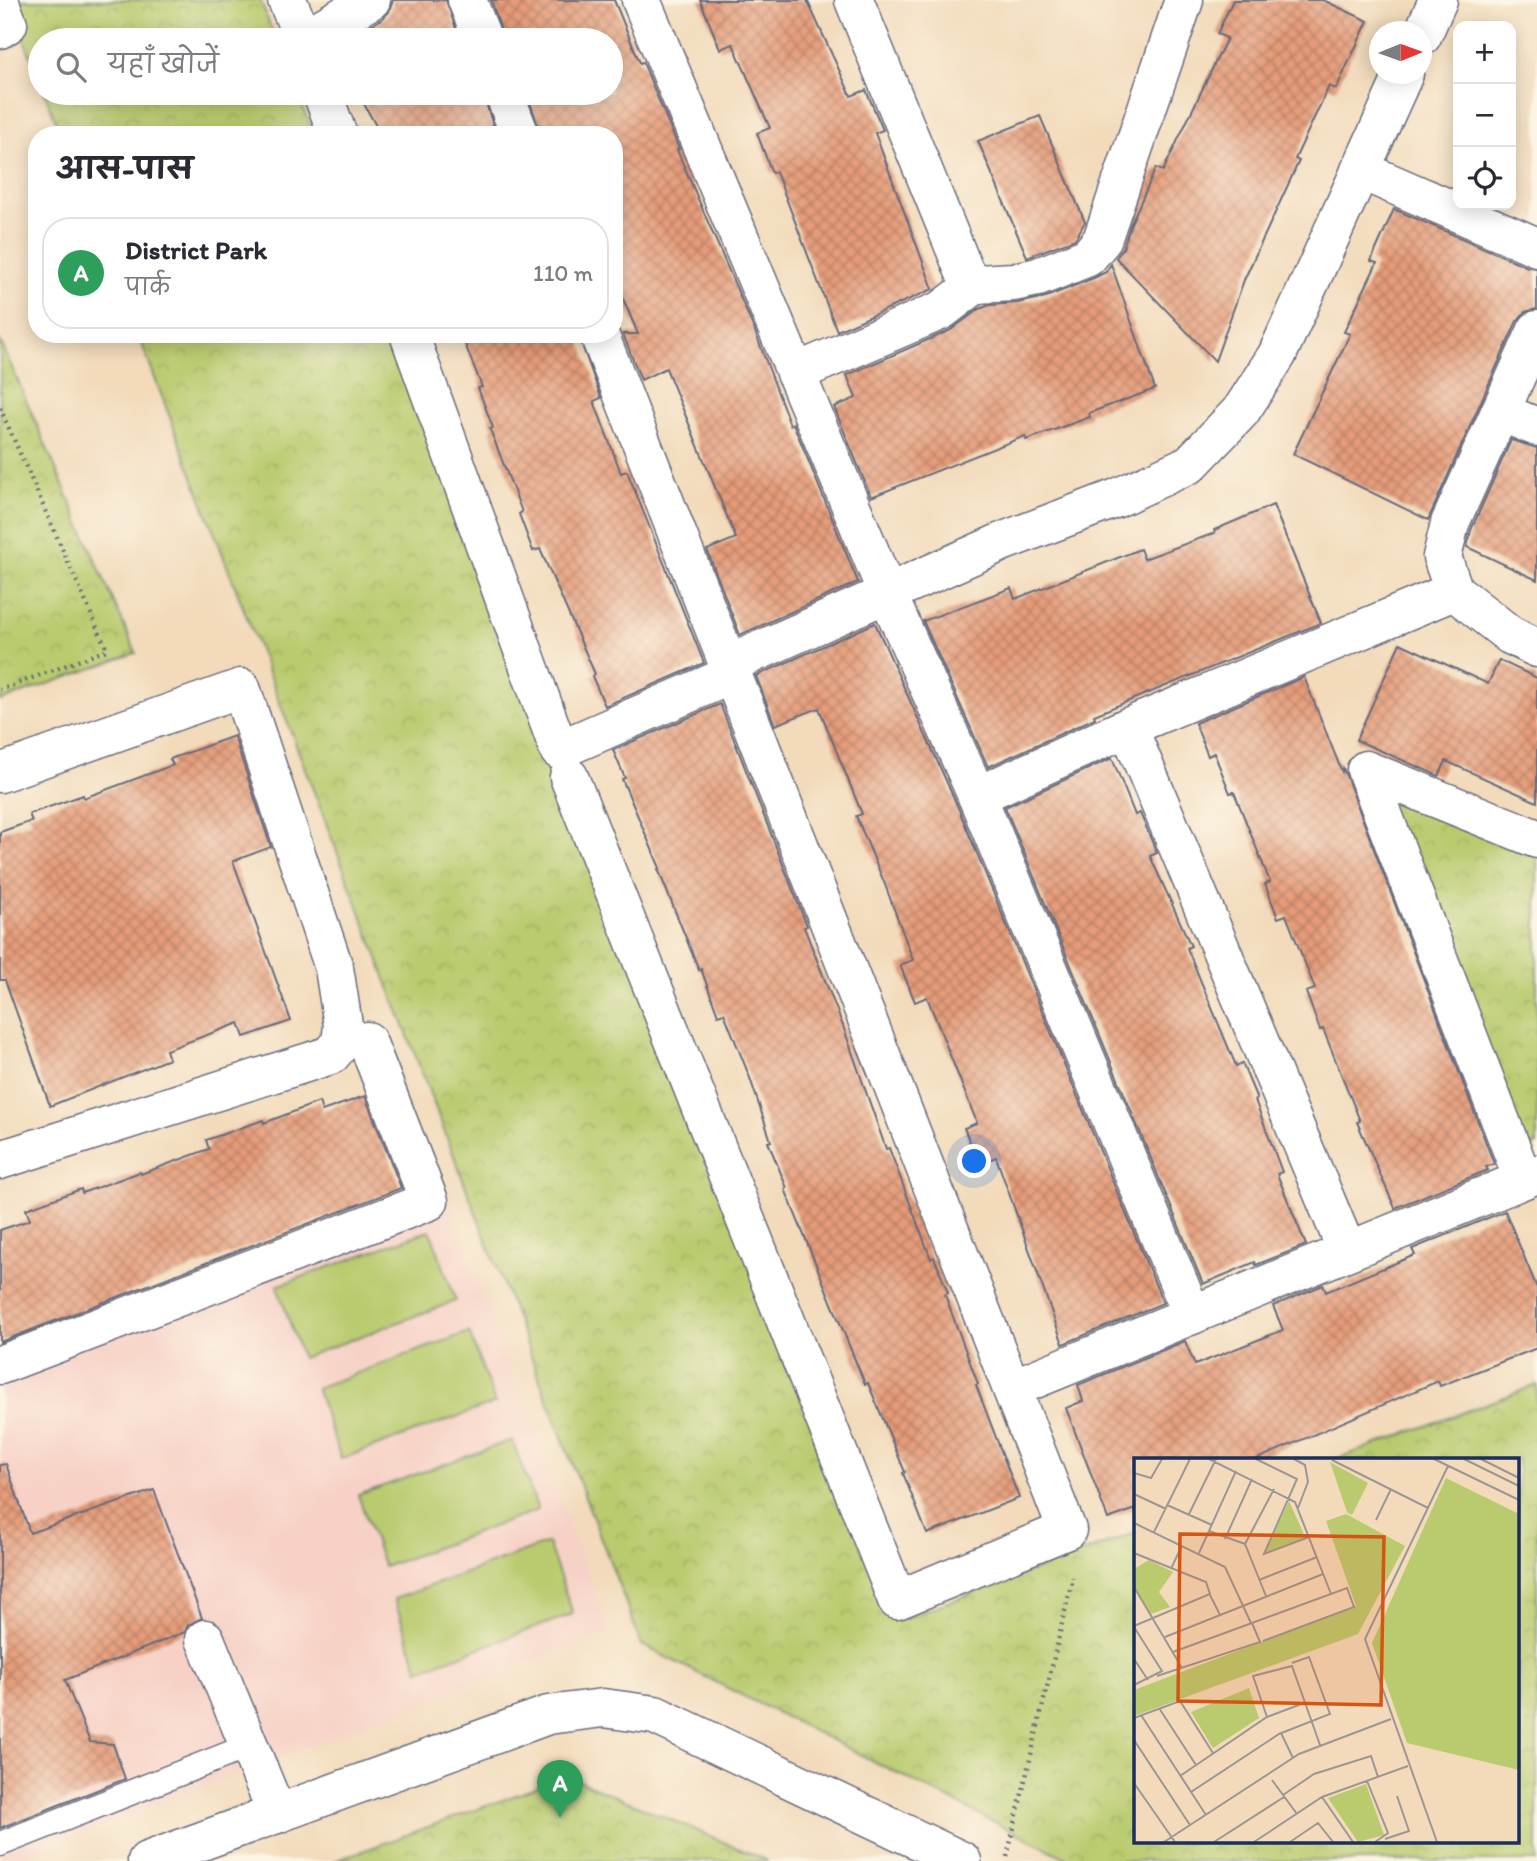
<!DOCTYPE html>
<html lang="hi">
<meta charset="utf-8">
<style>
:root{--surface:#fff;--page:#f2f2f3;--text:#2b2b33;--muted:#7c7c81;--line:#e1e1e2;--accent:#111827}
body{margin:0;font-family:Itim,"Playpen Sans Deva",sans-serif;background:var(--page);color:var(--text)}
.controls{position:absolute;right:21px;top:21px;display:grid;overflow:hidden;border-radius:14px;box-shadow:0 4px 18px #0003}
.controls button{width:63px;height:63px;display:grid;place-items:center;padding:0;border:0;border-bottom:2px solid var(--line);background:var(--surface);color:var(--text);font:35px sans-serif}
.compass{position:absolute;left:1369px;top:21px;width:63px;height:63px;border-radius:50%;background:var(--surface);box-shadow:0 4px 18px #0003;rotate:89deg}
.you{position:absolute;left:975px;top:1162px;width:24px;height:24px;margin:-18px;border:5px solid #fff;border-radius:50%;background:#1a73e8;box-shadow:0 0 0 10px #1a73e833}
.badge{display:grid;place-items:center;width:46px;height:46px;border-radius:50%;background:var(--accent);color:#fff;font-size:23px;font-weight:700}
.pin{position:absolute;translate:-50% -58px;filter:drop-shadow(0 2px 4px #0008)}
.pin::after{content:'';position:absolute;top:37px;width:24px;height:21px;background:inherit;clip-path:polygon(0 0,100% 0,50% 100%)}
.list{margin:0;padding:0;list-style:none}
h2{display:flex;justify-content:space-between;align-items:center;height:91px;margin:0;padding:0 28px;font-size:30px}
h2 small{font-size:23px;font-weight:400;color:var(--muted)}
.list li{display:grid;grid-template-columns:46px 1fr auto;gap:21px;align-items:center;box-sizing:border-box;height:112px;margin:0 14px 14px;padding:0 14px;border:2px solid var(--line);border-radius:28px}
.list b{display:block;font-size:26px;white-space:nowrap}
.list p{margin:0;font-size:23px;white-space:nowrap;color:var(--muted)}
.list em{font-size:23px;font-style:normal;color:var(--muted)}
.icon{flex:none;width:38px;height:38px;fill:none;stroke:currentColor;stroke-width:2;stroke-linecap:round;stroke-linejoin:round}
.map{position:relative;flex:none;width:1537px;height:1861px;overflow:hidden}
.search{position:absolute;background:var(--surface);box-shadow:0 4px 18px #0003;left:28px;top:28px;width:595px;height:77px;display:flex;align-items:center;gap:18px;box-sizing:border-box;padding:0 24px;border-radius:38px;color:var(--muted);font-size:26px}
.panel{position:absolute;background:var(--surface);box-shadow:0 4px 18px #0003;left:28px;top:126px;width:595px;height:217px;border-radius:28px}
.map>svg:first-child{display:block}
.built{fill:#f7d1c6}
.park{fill:url(#park-crowns);stroke:#6a7d66;stroke-width:2}
.pitch{fill:#b9cb6e;stroke:#6a7d66;stroke-width:2}
.building{fill:url(#building-cross-hatch)}
.lines{fill:none;stroke-linecap:round;stroke-linejoin:round}
.lane-casing{stroke:#666b7e;stroke-width:27}
.street-casing{stroke:#666b7e;stroke-width:41}
.path{stroke:#666b7e;stroke-width:4.5;stroke-dasharray:2 5;stroke-linecap:butt}
.lane{stroke:#fff;stroke-width:24}
.street{stroke:#fff;stroke-width:38}
.inset-road{fill:none;stroke:#9c9695;stroke-width:2}
.view{fill:#d45514;fill-opacity:0.15;stroke:#d45514;stroke-width:3.5}
.inset-edge{fill:none;stroke:#1b2f5e;stroke-width:3.5}
</style>
<div class="map">
<svg width="1537" height="1861" viewBox="0 0 1537 1861">
<defs>
<pattern id="park-crowns" width="20" height="18" patternUnits="userSpaceOnUse" patternTransform="scale(1.75)"><rect width="20" height="18" fill="#b9cb6e"/><path d="M2 6a3 3 0 1 1 6 0M12 15a3 3 0 1 1 6 0" fill="none" stroke="#9eaf62"/></pattern>
<pattern id="building-cross-hatch" width="8" height="8" patternUnits="userSpaceOnUse" patternTransform="scale(1.75)"><rect width="8" height="8" fill="#e69c79"/><path d="M0 0l8 8M0 8l8-8" fill="none" stroke="#ba8066"/></pattern>
</defs>
<rect width="100%" height="100%" fill="#fcf5e5"/>
<filter id="ink" filterUnits="userSpaceOnUse"><feTurbulence type="fractalNoise" baseFrequency=".0143" numOctaves="2"/><feDisplacementMap in="SourceGraphic" scale="14" xChannelSelector="R" yChannelSelector="G"/><feConvolveMatrix kernelMatrix="1 2 1 2 8 2 1 2 1" color-interpolation-filters="sRGB"/></filter>
<filter id="wash" filterUnits="userSpaceOnUse"><feTurbulence type="fractalNoise" baseFrequency=".00686" numOctaves="4" result="noise"/><feDisplacementMap in="SourceGraphic" scale="28" xChannelSelector="R" yChannelSelector="G"/><feGaussianBlur stdDeviation="1.57" result="paint"/><feColorMatrix in="noise" values="0 0 0 0 0 0 0 0 0 0 0 0 0 0 0 0 0 1.4 0 .05"/><feComposite in="paint" operator="in"/></filter>
<g filter="url(#wash)">
<rect width="100%" height="100%" fill="#f2daba"/>
<polygon class="built" points="448,1202 610,1632 9,1861 0,1861 0,1374"/>
<g class="park">
<polygon points="9,0 260,0 276,40 40,40 40,81"/>
<polygon points="45,93 297,93 314,135 61,135"/>
<polygon points="138,334 393,334 905,1618 1136,1533 1136,1842 1518,1842 1518,1460 1334,1460 1537,1385 1537,1861 1072,1861 642,1645"/>
<polygon points="0,340 136,653 0,701"/>
<polygon points="1366,770 1537,845 1537,1144 1513,1154"/>
<polygon points="568,1776 768,1861 335,1861"/>
</g>
<g class="pitch">
<polygon points="430,1230 456,1301 302,1358 277,1286"/>
<polygon points="469,1332 495,1403 341,1459 316,1388"/>
<polygon points="512,1440 538,1510 384,1567 358,1495"/>
<polygon points="548,1543 573,1614 419,1670 394,1599"/>
</g>
<g id="blocks">
<g class="building">
<polygon points="393,0 446,0 460,40 355,40 352,36 382,19 389,12"/>
<polygon points="491,0 614,0 640,63 643,62 679,149 677,150 754,329 790,425 793,423 858,582 740,635 707,550 736,538 666,368 641,380 623,334 638,334 614,277 614,135 541,135 527,93 611,93 611,40 504,40"/>
<polygon points="700,0 807,0 851,96 866,90 883,130 875,133 933,289 837,331 776,172 772,173 757,133 770,128 733,44 720,49"/>
<polygon points="1233,0 1323,0 1368,21 1336,89 1329,86 1295,159 1299,161 1244,280 1215,361 1116,258 1123,248 1131,223 1156,168 1163,171 1227,38 1217,34"/>
<polygon points="358,93 483,93 496,135 381,135"/>
<polygon points="1040,116 1085,222 1075,239 1027,257 978,141"/>
<polygon points="1394,209 1528,267 1537,268 1537,309 1525,312 1517,321 1428,520 1293,454 1350,334 1344,332 1377,263 1371,261"/>
<polygon points="1111,264 1155,389 1089,413 1090,417 1026,440 1025,436 871,497 834,407 856,398 847,375 951,330 979,309 990,305 1018,303 1046,297 1096,277 1106,272"/>
<polygon points="461,334 578,334 601,398 594,401 621,473 627,471 704,663 605,706 592,676 595,674 540,549 533,551 519,514 522,512 490,429 493,428 478,388 482,387"/>
<polygon points="1511,440 1537,448 1537,580 1467,547 1471,530"/>
<polygon points="1273,505 1321,623 1094,715 1095,718 988,767 923,621 1011,588 1015,599 1140,549 1144,559 1215,533 1214,530"/>
<polygon points="875,623 957,805 1163,1303 1063,1344 996,1157 979,1164 964,1128 977,1123 927,997 915,1002 900,965 913,960 884,882 856,816 862,814 819,708 775,725 756,676"/>
<polygon points="1400,643 1488,684 1499,660 1537,678 1537,802 1446,761 1439,776 1356,740"/>
<polygon points="1304,677 1342,772 1343,768 1345,773 1494,1164 1486,1167 1488,1170 1395,1208 1357,1122 1360,1121 1323,1029 1320,1030 1306,992 1315,989 1286,915 1278,918 1265,884 1270,882 1234,792 1230,793 1214,753 1208,756 1195,723"/>
<polygon points="720,704 807,926 804,927 843,1026 886,1149 889,1148 931,1259 934,1257 948,1293 945,1295 978,1384 976,1385 1019,1498 927,1534 903,1473 905,1472 868,1383 865,1384 785,1189 787,1188 768,1142 771,1141 750,1078 724,1013 718,1015 701,969 699,970 658,869 660,868 622,779 625,778 613,750"/>
<polygon points="234,736 271,847 233,861 291,1021 244,1037 239,1023 166,1050 169,1059 50,1106 5,980 0,980 0,832 32,821 29,814 83,795 84,798 173,765 170,759"/>
<polygon points="1112,758 1135,815 1140,813 1157,853 1150,856 1191,946 1187,948 1236,1066 1242,1063 1257,1099 1255,1100 1282,1172 1277,1174 1306,1245 1256,1265 1255,1262 1203,1284 1005,807"/>
<polygon points="365,1096 401,1188 0,1342 0,1230 30,1220 26,1209 81,1189 82,1193 140,1172 141,1174 209,1149 206,1140 263,1120 264,1123 319,1102 322,1111"/>
<polygon points="1505,1211 1537,1288 1537,1348 1440,1386 1438,1381 1255,1460 1136,1460 1136,1509 1108,1519 1066,1408 1083,1401 1078,1385 1185,1341 1195,1365 1283,1330 1273,1306 1323,1285 1326,1292 1415,1255 1412,1249"/>
<polygon points="6,1464 30,1533 154,1490 202,1618 188,1625 185,1632 65,1680 90,1742 113,1744 125,1779 0,1828 0,1465"/>
</g>
</g>
</g>
<g filter="url(#ink)">
<use href="#blocks" fill-opacity="0" stroke="#666b7e" stroke-width="2"/>
<g class="lines">
<defs>
<polyline id="lane" points="0,1844 249,1746"/>
<g id="street">
<polyline points="287,0 304,40"/>
<polyline points="467,0 483,40"/>
<polyline points="641,0 887,593 977,796 1192,1315"/>
<polyline points="854,0 965,273 976,284 1014,282 1038,277 1088,257 1102,240 1184,0"/>
<polyline points="0,3 8,24 0,29"/>
<polyline points="1422,36 1438,0"/>
<polyline points="303,39 371,0"/>
<polyline points="322,93 338,135"/>
<polyline points="504,93 520,135"/>
<polyline points="1360,170 1537,247"/>
<polyline points="1537,330 1450,523 1442,557 1454,591 1510,635 1537,648"/>
<polyline points="409,334 559,750 733,674"/>
<polyline points="795,373 942,310 976,284"/>
<polyline points="1500,412 1537,427"/>
<polyline points="729,664 1004,541 1117,498 1190,464 1241,411 1277,355 1404,74"/>
<polyline points="1128,727 1347,1251"/>
<polyline points="0,773 241,688 334,968 343,1025 341,1043 331,1055 0,1160"/>
<polyline points="569,777 897,1600 1067,1530 599,334"/>
<polyline points="977,796 1128,727 1454,591"/>
<polyline points="1523,1179 1366,770 1537,839"/>
<polyline points="0,1365 429,1201 367,1041"/>
<polyline points="1013,1388 1537,1174"/>
<polyline points="205,1639 277,1814"/>
<polyline points="147,1861 548,1715 603,1708 655,1715 962,1861"/>
</g>
</defs>
<use href="#lane" class="lane-casing"/>
<use href="#street" class="street-casing"/>
<g class="path">
<polyline points="0,408 107,650 0,690"/>
<polyline points="1007,1857 1073,1577"/>
</g>
<use href="#lane" class="lane"/>
<use href="#street" class="street"/>
</g>
</g>
<g transform="translate(1134 1458)">
<rect width="385" height="385" fill="#f2daba"/>
<path d="M196,4L234,25L218,57L213,54ZM312,20L385,56V312L273,285L238,185ZM155,43L172,81L130,96ZM212,56L271,88L224,176L0,258V232L222,148L192,63ZM15,102L39,114L25,134L36,149L17,156L0,129V111ZM115,230L125,260L79,290L57,254ZM232,326L250,377L224,384L194,340Z" fill="#b9cb6e"/>
<path class="inset-road" d="M75,1L161,44L197,136M122,1L163,21L130,96L175,79M160,1L171,7L174,24L164,50M300,1L385,42M330,1L385,28M347,1L385,20M198,2L294,50M0,15L17,20L28,1M0,36L32,51M33,47L78,67M55,56L82,1M242,62L257,31M0,65L91,109L117,165M75,73L111,86L140,31M20,74L56,1M91,81L118,21M111,86L132,138M0,95L72,124L76,136L0,168M65,95L102,13M37,111L48,87M125,122L183,99M0,129L48,210M76,137L86,157M0,169L28,213L0,227M31,179L189,116M39,194L213,130L220,149L129,183M0,201L14,222M23,218L126,184L118,165M25,250L62,307M7,257L72,357M133,259L119,218L158,208L186,287M0,260L46,243L79,295M147,275L159,300M0,282L56,367M46,318L133,259L170,245M138,322L163,356M233,323L254,375L241,384M0,325L41,384M57,334L145,276L196,256L175,199L158,205M149,337L180,316L237,298L244,319M188,339L219,384M251,381L275,373L263,338M30,384L165,296L257,261M80,384L150,339M120,384L188,339L274,308M156,384L184,365L199,384M303,384L231,181L314,8"/>
<path class="view" d="M46,76L250,79L247,247L44,243Z"/>
<rect width="385" height="385" class="inset-edge"/>
</g>
</svg>
<div class="controls">
<button>+</button>
<button>−</button>
<button><svg class="icon" aria-label="locate" viewBox="0 0 24 24"><circle cx="12" cy="12" r="6"/><path d="M12 2v4M12 18v4M2 12h4M18 12h4"/></svg></button>
</div>
<svg class="compass" viewBox="-18 -18 36 36"><path d="M0-13l5 13h-10z" fill="#e53935"/><path d="M0 13l5-13h-10z" fill="#7c7c81"/></svg>
<div class="you"></div>
<div class="pin badge" style="left:560px;top:1818px;background:#2e9e5b">A</div>
<div class="search"><svg class="icon" aria-label="search" viewBox="0 0 24 24"><circle cx="10" cy="10" r="6"/><path d="M15 15l6 6"/></svg>यहाँ खोजें</div>
<section class="panel">
<h2>आस-पास<small></small></h2>
<ul class="list">
<li><span class="badge" style="background:#2e9e5b">A</span><div><b>District Park</b><p>पार्क</p></div><em>110 m</em></li>
</ul>
</section>
</div>
